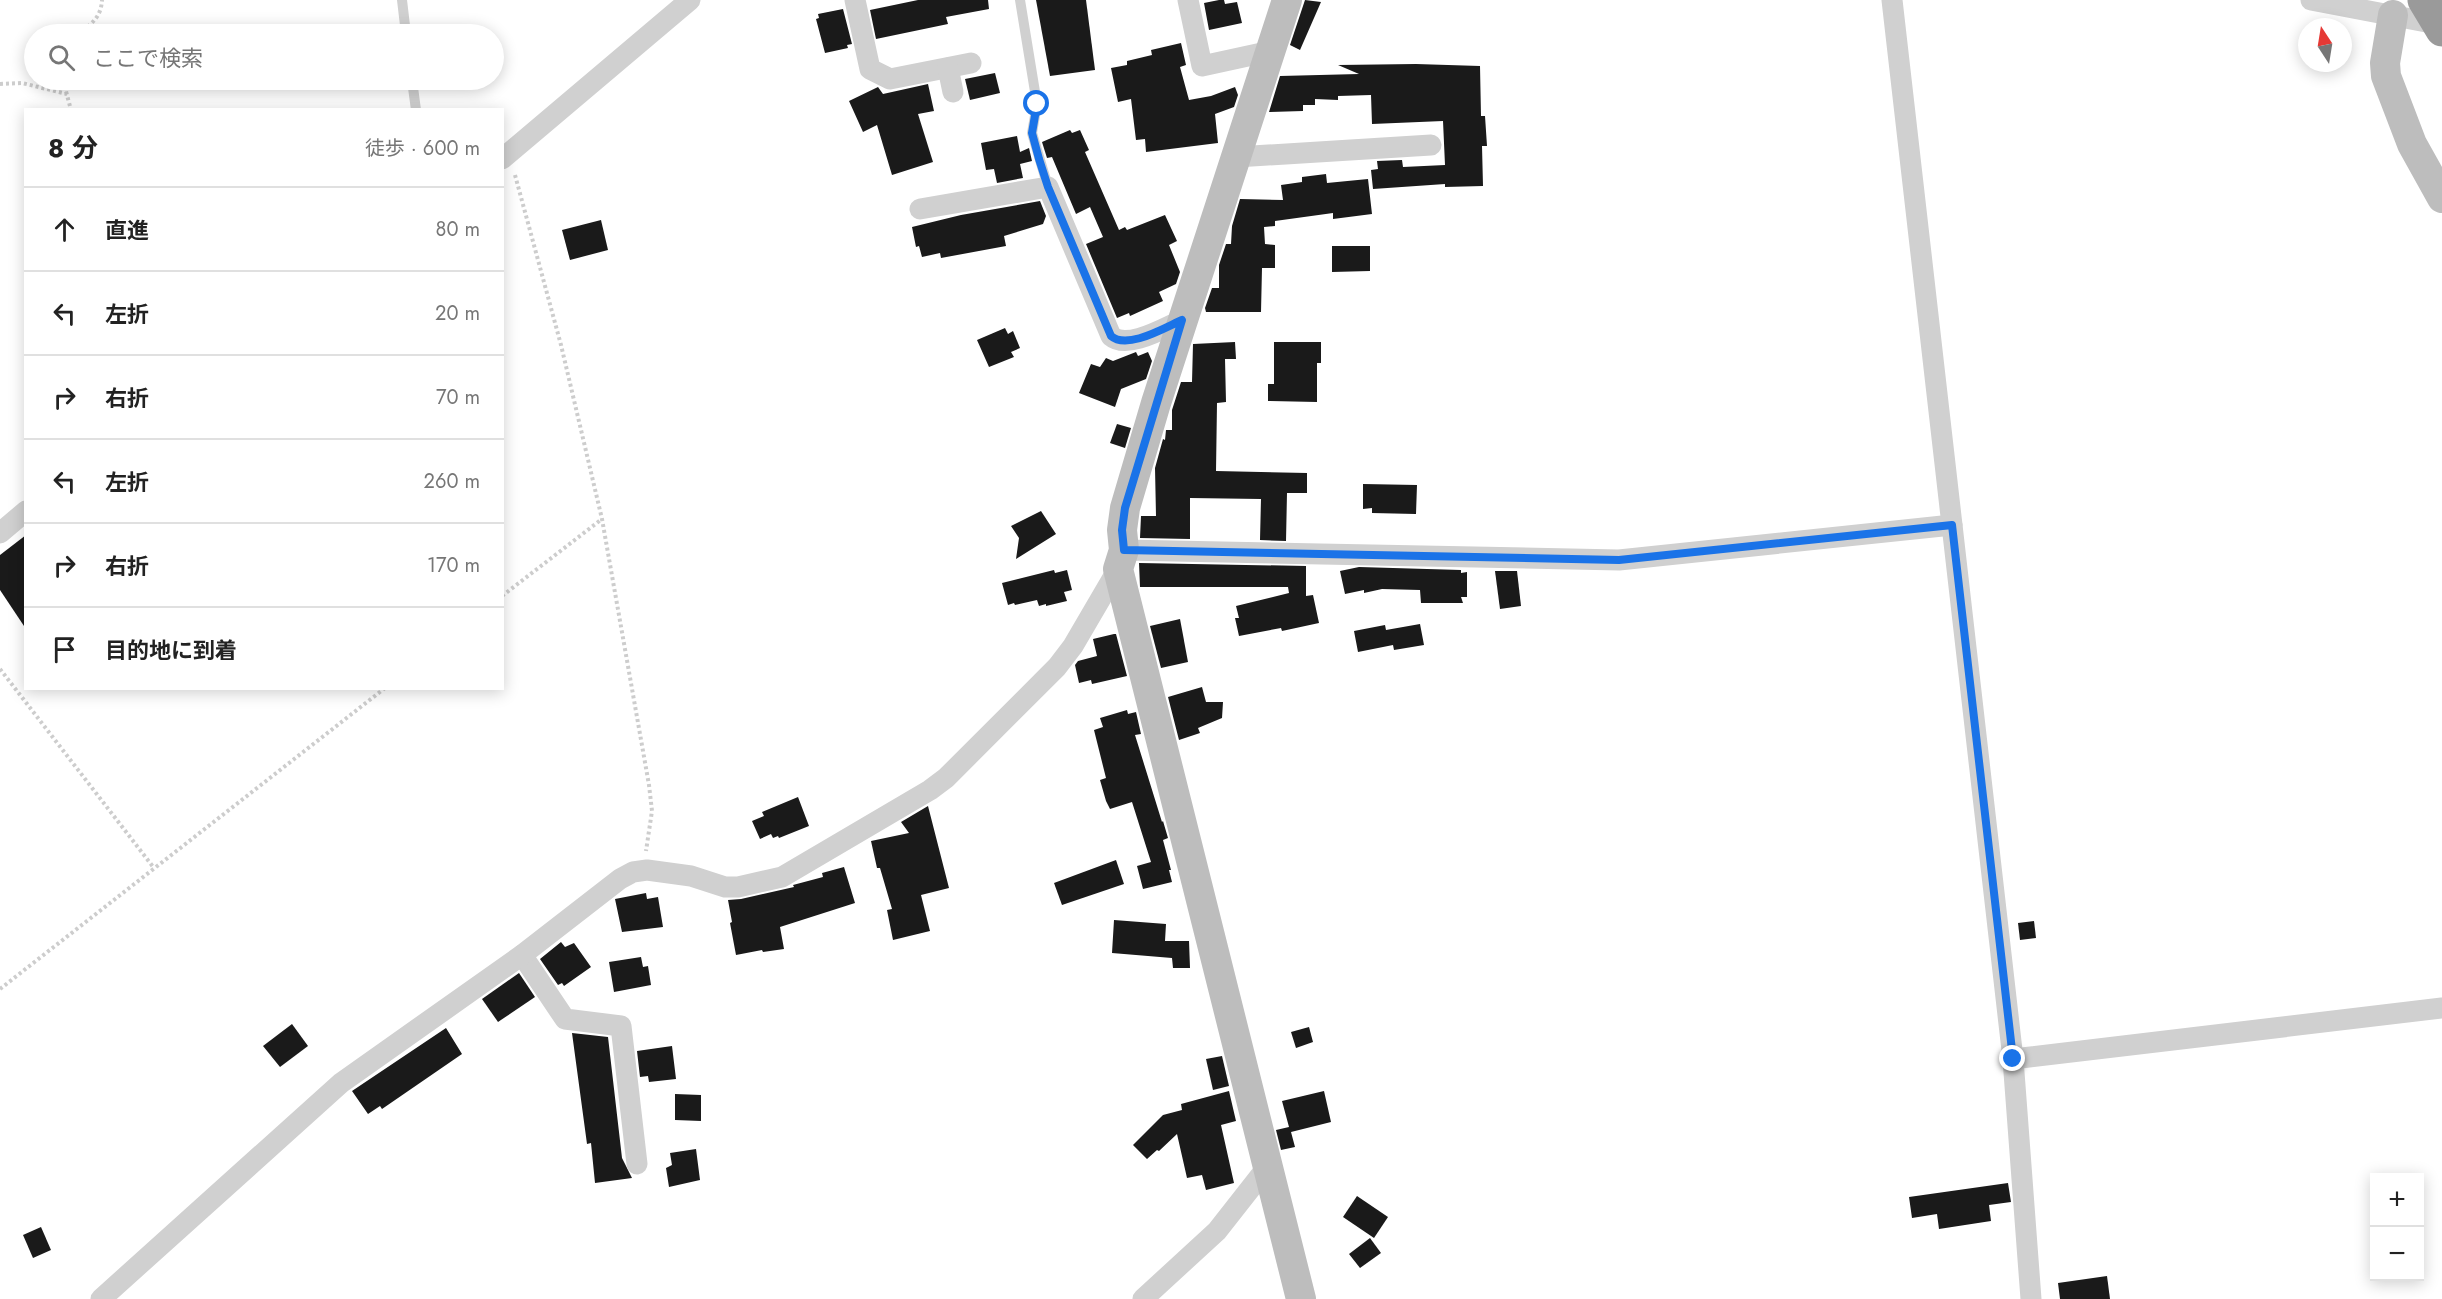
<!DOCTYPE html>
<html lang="ja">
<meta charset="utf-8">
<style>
:root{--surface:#fff;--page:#f6f6f6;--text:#222;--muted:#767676;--line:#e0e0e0}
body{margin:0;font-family:Jost,"Noto Sans JP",sans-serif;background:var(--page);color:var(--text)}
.controls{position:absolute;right:18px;bottom:18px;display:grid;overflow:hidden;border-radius:0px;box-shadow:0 3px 15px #0003}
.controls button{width:54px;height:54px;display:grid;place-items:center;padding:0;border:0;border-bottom:2px solid var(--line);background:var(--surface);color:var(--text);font:30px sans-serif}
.compass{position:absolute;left:2298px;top:18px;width:54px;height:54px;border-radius:50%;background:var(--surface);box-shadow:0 3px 15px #0003;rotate:348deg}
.stop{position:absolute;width:18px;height:18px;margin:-14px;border:4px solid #1a73e8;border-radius:50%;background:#fff}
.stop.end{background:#1a73e8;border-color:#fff;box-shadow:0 2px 6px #0008}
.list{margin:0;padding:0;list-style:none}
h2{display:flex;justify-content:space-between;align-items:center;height:78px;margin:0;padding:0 24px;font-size:26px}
h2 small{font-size:20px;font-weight:400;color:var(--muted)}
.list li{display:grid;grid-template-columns:39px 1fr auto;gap:18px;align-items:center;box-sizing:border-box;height:84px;padding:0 24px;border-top:2px solid var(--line)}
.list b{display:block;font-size:22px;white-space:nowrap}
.list em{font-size:20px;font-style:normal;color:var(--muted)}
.icon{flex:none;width:33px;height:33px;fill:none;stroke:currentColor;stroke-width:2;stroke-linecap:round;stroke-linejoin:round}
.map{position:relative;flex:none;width:2442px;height:1299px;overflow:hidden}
.search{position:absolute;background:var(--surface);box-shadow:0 3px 15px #0003;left:24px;top:24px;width:480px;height:66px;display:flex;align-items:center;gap:15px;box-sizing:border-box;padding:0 21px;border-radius:33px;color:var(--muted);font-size:22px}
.panel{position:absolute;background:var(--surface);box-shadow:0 3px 15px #0003;left:24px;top:108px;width:480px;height:582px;border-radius:0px}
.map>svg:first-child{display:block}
.building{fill:#1a1a1a}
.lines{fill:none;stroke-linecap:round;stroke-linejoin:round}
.path{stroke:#cdcdcd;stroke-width:4;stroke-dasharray:3 3;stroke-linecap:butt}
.lane{stroke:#d0d0d0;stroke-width:10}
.street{stroke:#d0d0d0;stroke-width:21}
.secondary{stroke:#bdbdbd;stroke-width:30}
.highway{stroke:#9a9a9a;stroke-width:33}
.route{stroke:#1a73e8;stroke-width:8}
</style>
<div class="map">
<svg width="2442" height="1299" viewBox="0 0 2442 1299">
<rect width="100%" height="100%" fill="#fff"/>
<g class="building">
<polygon points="918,0 988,0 989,9 946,17 948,24 876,39 870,10"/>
<polygon points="1036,0 1086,0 1095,70 1050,76"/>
<polygon points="1219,0 1224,0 1225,4 1237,2 1242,23 1209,30 1204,3"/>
<polygon points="1305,0 1321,2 1300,50 1290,45"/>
<polygon points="843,9 852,44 847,45 848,48 825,53 816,19 819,18 818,14"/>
<polygon points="1181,43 1186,65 1180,67 1189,100 1211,96 1235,87 1238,95 1234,107 1215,114 1218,143 1146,152 1145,139 1136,140 1131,99 1118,102 1111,68 1127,65 1127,61 1152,55 1151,50"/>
<polygon points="1416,64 1480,66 1481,116 1485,116 1487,146 1482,146 1483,186 1445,187 1445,184 1373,189 1371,170 1378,169 1377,161 1402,160 1403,167 1445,165 1443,121 1372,124 1371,95 1338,96 1338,100 1315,99 1315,105 1303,105 1303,111 1269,112 1280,76 1359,74 1338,65"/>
<polygon points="995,73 1000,93 970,100 965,79"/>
<polygon points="928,84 934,111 918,114 933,162 892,175 877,125 863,132 849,101 878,87 883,94"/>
<polygon points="1070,130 1072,133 1080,130 1089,150 1085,152 1119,230 1125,227 1127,230 1165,215 1177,241 1169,245 1180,272 1176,284 1159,292 1163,301 1130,316 1129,313 1117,318 1086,244 1103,237 1090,207 1076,214 1052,157 1047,158 1042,142"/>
<polygon points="1017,136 1020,152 1029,148 1032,161 1020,164 1023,178 997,183 994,169 986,170 981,143"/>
<polygon points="1326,174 1327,183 1368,179 1372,214 1333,219 1333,213 1275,221 1275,226 1264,227 1265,244 1275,245 1275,268 1262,268 1261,312 1206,312 1205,308 1212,288 1219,288 1219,265 1226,244 1231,244 1232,226 1240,199 1283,200 1281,185 1302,182 1302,177"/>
<polygon points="1040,201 1046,216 1043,224 1004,236 1006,246 941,258 940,253 922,257 919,246 916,247 912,227 961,215"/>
<polygon points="601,220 608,250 570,260 562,230"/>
<polygon points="1332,246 1370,246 1370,271 1332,272"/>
<polygon points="1005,328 1008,334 1013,331 1020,348 1011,352 1014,357 989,367 977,340"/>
<polygon points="1235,342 1236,359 1225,359 1226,402 1217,403 1216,471 1307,473 1307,493 1287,493 1286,541 1260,540 1261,499 1190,498 1190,539 1140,538 1141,516 1156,516 1155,468 1163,439 1165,440 1166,430 1172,430 1172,410 1181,382 1192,382 1193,344"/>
<polygon points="1274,342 1321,342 1321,363 1317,363 1317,402 1268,401 1268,384 1274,384"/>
<polygon points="1136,352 1138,356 1148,352 1152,361 1146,379 1121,389 1115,407 1079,393 1091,364 1100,367 1106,358 1113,361"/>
<polygon points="1117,424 1131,428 1125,448 1110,443"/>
<polygon points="1363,484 1417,485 1416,514 1372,513 1372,508 1363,509"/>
<polygon points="1041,511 1056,534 1016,559 1019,538 1011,526"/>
<polygon points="26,535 26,629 0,590 0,555"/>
<polygon points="1139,563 1306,566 1306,596 1313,595 1319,623 1282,631 1281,628 1239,636 1235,618 1239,618 1236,606 1289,593 1288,587 1140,587"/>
<polygon points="1359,567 1461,570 1461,573 1467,572 1467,597 1461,597 1463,603 1421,603 1420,590 1382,589 1364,593 1364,590 1345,594 1340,571"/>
<polygon points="1054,570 1055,573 1067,570 1072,590 1064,592 1067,601 1046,606 1046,604 1039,606 1037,600 1015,605 1014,603 1008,605 1002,583"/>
<polygon points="1495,571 1517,571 1521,606 1500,609"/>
<polygon points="1180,619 1188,662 1161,668 1150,626"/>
<polygon points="1420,624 1424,645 1394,650 1393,645 1358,652 1354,631 1385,625 1386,630"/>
<polygon points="1114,634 1116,634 1127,676 1092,684 1091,680 1079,683 1075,665 1078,661 1097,656 1093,639"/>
<polygon points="1202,687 1206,702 1223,702 1222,718 1198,728 1200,733 1179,740 1168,697"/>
<polygon points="1127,710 1128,714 1136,712 1141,734 1135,735 1162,822 1163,821 1168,838 1163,840 1171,870 1169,870 1172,882 1143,889 1137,866 1151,862 1132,802 1110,809 1106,801 1100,780 1106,778 1094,730 1103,727 1100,718"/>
<polygon points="798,797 809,826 779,838 778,836 773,838 771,834 760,839 752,821 764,816 762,812"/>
<polygon points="928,806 949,888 921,895 930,931 893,940 887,910 892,909 880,868 877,868 871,841 909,833 901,822"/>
<polygon points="1116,860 1124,884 1062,905 1054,883"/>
<polygon points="844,867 855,903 780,927 784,949 763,952 762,950 736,955 730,923 732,922 728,900 741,899 794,887 793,885 823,877 822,873"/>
<polygon points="646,893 647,899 658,897 663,927 622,932 615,899"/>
<polygon points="1114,920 1166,924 1165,941 1189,941 1190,968 1173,968 1172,958 1112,953"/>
<polygon points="2034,921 2036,938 2020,940 2018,923"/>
<polygon points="561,942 565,947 574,943 591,967 564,986 562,983 558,985 540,959"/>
<polygon points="641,957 643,967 648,966 651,985 614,992 609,962"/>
<polygon points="519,973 535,997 498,1022 482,999"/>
<polygon points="292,1024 308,1046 280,1067 263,1046"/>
<polygon points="1309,1027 1313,1042 1296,1048 1291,1032"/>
<polygon points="446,1028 462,1054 382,1109 380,1106 368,1114 352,1091"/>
<polygon points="572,1033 608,1037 622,1158 632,1178 595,1183 591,1143 587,1144"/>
<polygon points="672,1046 676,1079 649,1082 648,1076 640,1077 637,1051"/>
<polygon points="1222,1056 1229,1086 1213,1090 1206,1059"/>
<polygon points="1229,1091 1236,1121 1221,1125 1234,1183 1206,1190 1202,1175 1187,1178 1177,1134 1159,1151 1157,1150 1147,1159 1133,1145 1163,1115 1182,1110 1181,1104"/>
<polygon points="1324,1091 1331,1122 1291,1132 1295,1147 1281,1150 1276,1130 1289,1127 1282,1101"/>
<polygon points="675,1094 701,1095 701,1121 675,1120"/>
<polygon points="696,1149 700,1180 669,1187 666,1168 672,1165 670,1153"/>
<polygon points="2008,1183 2011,1202 1989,1205 1991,1221 1939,1229 1937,1214 1912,1218 1909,1197"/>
<polygon points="1357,1196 1388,1217 1374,1238 1343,1217"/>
<polygon points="41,1227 51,1250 33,1258 23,1235"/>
<polygon points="1370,1238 1381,1253 1360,1268 1349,1254"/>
<polygon points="2107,1276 2110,1299 2060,1299 2058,1283"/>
</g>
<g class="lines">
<g class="path">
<path d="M78,34C91,24 101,18 102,0"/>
<polyline points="63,80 71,110"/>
<polyline points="0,84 22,83 67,94"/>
<polyline points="515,175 561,345 602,519 649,785 652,811 646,851"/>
<polyline points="502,596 602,519"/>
<polyline points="0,669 154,868"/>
<polyline points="0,989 385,688"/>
</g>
<g class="lane">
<polyline points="402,0 406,34"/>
<polyline points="1020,0 1037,104 1032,133 1048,187"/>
<polyline points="412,80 416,110"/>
</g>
<g class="street">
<polyline points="855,0 870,69 890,79 971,63"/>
<polyline points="1188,0 1202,66 1271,51"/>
<polyline points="1892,0 2013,1059 2031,1299"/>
<polyline points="2311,0 2442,25"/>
<polyline points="948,68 953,92"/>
<polyline points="1236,157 1431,145"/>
<polyline points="502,159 690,0"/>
<path d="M920,209L1048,187L1111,336C1127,350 1164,328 1182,320"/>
<polyline points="0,533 26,511"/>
<polyline points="1124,550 1619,560 1952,525"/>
<polyline points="522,955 565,1019 621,1026 637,1164"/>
<polyline points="2013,1059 2442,1008"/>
<polyline points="101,1299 341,1083 522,955 620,879 633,872 647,870 691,876 725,887 738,887 782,877 930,790 946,778 1057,667 1073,646 1118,569"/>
<polyline points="1143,1299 1217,1231 1268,1166"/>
</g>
<g class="secondary">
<polyline points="1287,0 1156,403 1125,508 1122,530 1124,550 1118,569 1301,1299"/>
<polyline points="2393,15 2385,63 2386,76 2412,144 2442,198"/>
</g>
<polyline class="highway" points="2424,0 2442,30"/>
</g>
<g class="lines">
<path class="route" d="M1037,104L1032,133L1039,159L1048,187L1111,336C1127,350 1164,328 1182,320L1125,508L1122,530L1124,550L1619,560L1952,525L2013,1059"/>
</g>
</svg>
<div class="controls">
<button>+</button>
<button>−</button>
</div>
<svg class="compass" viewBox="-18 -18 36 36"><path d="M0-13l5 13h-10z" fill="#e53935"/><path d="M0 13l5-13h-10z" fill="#767676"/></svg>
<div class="stop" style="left:1037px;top:104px"></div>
<div class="stop end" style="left:2013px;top:1059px"></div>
<div class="search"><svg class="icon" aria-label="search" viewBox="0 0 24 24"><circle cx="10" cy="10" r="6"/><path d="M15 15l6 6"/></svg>ここで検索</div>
<section class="panel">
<h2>8 分<small>徒歩 · 600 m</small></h2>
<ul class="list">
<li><svg class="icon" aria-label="ahead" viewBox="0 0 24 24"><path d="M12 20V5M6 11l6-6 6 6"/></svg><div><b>直進</b></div><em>80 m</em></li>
<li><svg class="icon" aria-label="left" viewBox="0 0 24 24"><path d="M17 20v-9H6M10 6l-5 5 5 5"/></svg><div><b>左折</b></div><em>20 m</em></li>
<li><svg class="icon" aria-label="right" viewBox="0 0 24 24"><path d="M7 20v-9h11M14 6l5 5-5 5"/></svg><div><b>右折</b></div><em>70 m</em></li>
<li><svg class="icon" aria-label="left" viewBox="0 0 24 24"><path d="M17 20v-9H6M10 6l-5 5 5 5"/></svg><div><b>左折</b></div><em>260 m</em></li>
<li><svg class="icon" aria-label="right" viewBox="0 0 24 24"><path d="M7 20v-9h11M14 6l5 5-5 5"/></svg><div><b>右折</b></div><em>170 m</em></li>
<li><svg class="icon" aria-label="arrive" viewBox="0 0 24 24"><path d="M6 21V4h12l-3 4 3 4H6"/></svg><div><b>目的地に到着</b></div></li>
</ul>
</section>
</div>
